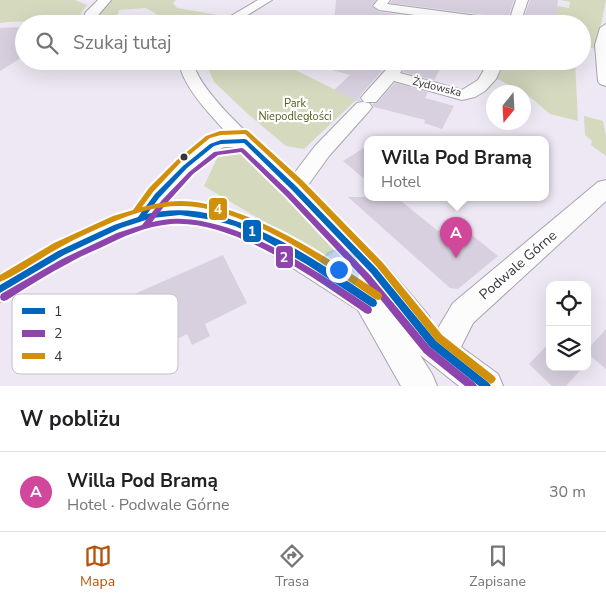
<!DOCTYPE html>
<html lang="pl">
<meta charset="utf-8">
<style>
:root{--surface:#fff;--page:#f6f6f6;--text:#202124;--muted:#757577;--line:#e0e0e0;--accent:#b45309}
body{margin:0;font-family:"Nunito Sans",sans-serif;background:var(--page);color:var(--text)}
.controls{position:absolute;right:15px;bottom:15px;display:grid;overflow:hidden;border-radius:10px;box-shadow:0 5px 20px #0002}
.controls button{width:45px;height:45px;display:grid;place-items:center;padding:0;border:0;border-bottom:1px solid var(--line);background:var(--surface);color:var(--text);font:25px sans-serif}
.compass{position:absolute;left:486px;top:85px;width:45px;height:45px;border-radius:50%;background:var(--surface);box-shadow:0 5px 20px #0002;rotate:198deg}
.you{position:absolute;left:338px;top:269px;width:18px;height:18px;margin:-12px;border:4px solid #fff;border-radius:50%;background:#1a73e8;box-shadow:0 0 0 8px #1a73e833}
.badge{display:grid;place-items:center;width:32px;height:32px;border-radius:50%;background:var(--accent);color:#fff;font-size:16px;font-weight:700}
.pin{position:absolute;translate:-50% -41px;filter:drop-shadow(0 1px 2px #0008)}
.pin::after{content:'';position:absolute;top:26px;width:18px;height:15px;background:inherit;clip-path:polygon(0 0,100% 0,50% 100%)}
.popup{position:absolute;left:364px;top:136px;width:185px;height:65px;box-sizing:border-box;display:grid;place-content:center;border-radius:10px;background:var(--surface);filter:drop-shadow(0 1px 4px #0005);font-size:16px;white-space:nowrap;color:var(--muted)}
.popup b{font-size:19px;color:var(--text)}
.popup::after{content:'';position:absolute;left:50%;top:100%;margin-left:-10px;border:10px solid transparent;border-top-color:var(--surface)}
.list{margin:0;padding:0;list-style:none}
h2{display:flex;justify-content:space-between;align-items:center;height:65px;margin:0;padding:0 20px;font-size:21px}
h2 small{font-size:16px;font-weight:400;color:var(--muted)}
.list li{display:grid;grid-template-columns:32px 1fr auto;gap:15px;align-items:center;box-sizing:border-box;height:80px;padding:0 20px;border-top:1px solid var(--line)}
.list b{display:block;font-size:19px;white-space:nowrap}
.list p{margin:0;font-size:16px;white-space:nowrap;color:var(--muted)}
.list em{font-size:16px;font-style:normal;color:var(--muted)}
.icon{flex:none;width:28px;height:28px;fill:none;stroke:currentColor;stroke-width:2;stroke-linecap:round;stroke-linejoin:round}
.map{position:relative;flex:none;width:606px;height:386px;overflow:hidden}
.search{position:absolute;background:var(--surface);box-shadow:0 5px 20px #0002;left:15px;right:15px;top:15px;height:55px;display:flex;align-items:center;gap:12px;box-sizing:border-box;padding:0 18px;border-radius:28px;color:var(--muted);font-size:19px}
.sheet{height:145px;background:var(--surface)}
nav{display:flex;justify-content:space-around;align-items:center;box-sizing:border-box;height:70px;border-top:1px solid var(--line);background:var(--surface);font-size:14px;color:var(--muted)}
nav a{display:grid;justify-items:center;gap:2px}
nav .on{color:var(--accent)}
.map>svg:first-child{display:block}
.green{fill:#d5dabf}
.building{fill:#d8d0df}
.lines{fill:none;stroke-linecap:round;stroke-linejoin:round}
.minor-casing{stroke:#a8a4ad;stroke-width:2}
.minor{fill:#fcfcfd;fill-rule:evenodd}
.bus-1-casing{stroke:#fff;stroke-width:4}
.bus-2-casing{stroke:#fff;stroke-width:4}
.bus-3-casing{stroke:#fff;stroke-width:4}
.bus-1{fill:#0065bd;fill-rule:evenodd}
.bus-2{fill:#8e44ad;fill-rule:evenodd}
.bus-3{fill:#d18f0c;fill-rule:evenodd}
.bus-dot{fill:#38343c;stroke:#fff;stroke-width:2}
.labels{text-anchor:middle;dominant-baseline:central;stroke-width:4.5;stroke-linejoin:round;paint-order:stroke}
.far-street-label{font-size:11px;fill:#38343c;stroke:#fff}
.far-park-label{font-size:11px;fill:#535e1a;stroke:#fff}
.street-label{font-size:14px;fill:#38343c;stroke:#fff}
.key{fill:#fff;stroke:#c3c2c4;stroke-width:1}
.key-label{font-size:14px;fill:#38343c}
.line-badge{stroke:#fff;stroke-width:2}
.badge-label{font-size:14px;text-anchor:middle;font-weight:bold;fill:#fff}
</style>
<div class="map">
<svg width="606" height="386" viewBox="0 0 606 386">
<rect width="100%" height="100%" fill="#ede8f3"/>
<g class="green">
<path d="M0,0H75L87,5L81,13L83,24C55,24 28,19 0,23Z"/>
<polygon points="108,0 176,0 173,3 177,8 224,16 210,24 173,24 146,8 119,10 116,21 100,23 97,17 103,5"/>
<polygon points="560,0 606,0 596,49 582,46 582,24 550,24 557,6 569,8 570,2"/>
<polygon points="205,61 277,61 356,100 304,149 286,146 249,115 214,82"/>
<polygon points="506,61 514,63 516,61 575,61 578,121 550,114 524,92 497,79"/>
<polygon points="584,116 603,121 606,136 606,156 591,145 592,141 585,135"/>
<polygon points="242,151 335,251 325,258 204,186 219,154"/>
</g>
<g class="building">
<polygon points="336,0 376,0 371,6 379,12 464,24 334,24"/>
<polygon points="392,0 514,0 507,21 500,17 390,3"/>
<polygon points="530,0 558,0 556,16 550,24 522,24"/>
<polygon points="24,27 24,56 0,71 0,28"/>
<polygon points="322,61 391,61 362,93 359,98 361,101 357,101 334,90 350,75 321,67"/>
<polygon points="411,61 445,61 434,80 403,72"/>
<polygon points="395,83 428,92 425,98 454,106 442,129 424,123 425,120 374,107 372,104 377,103"/>
<polygon points="367,146 367,181 343,161"/>
<polygon points="348,197 396,197 438,231 442,229 452,237 463,228 498,256 458,289 450,288"/>
<polygon points="223,255 247,303 205,324 210,336 192,345 187,334 138,359 123,299"/>
<polygon points="606,329 606,369 587,353 587,350"/>
<polygon points="550,342 550,367 583,367 566,386 552,386 529,364"/>
</g>
<g class="lines">
<defs>
<g id="minor">
<polygon points="98,0 111,0 94,20 97,24 84,24 82,20 86,12"/>
<polygon points="258,0 272,0 233,24 217,24"/>
<polygon points="378,0 390,0 387,4 500,19 506,23 479,24 379,10 373,6"/>
<polygon points="516,0 528,0 520,24 508,24"/>
<polygon points="606,24 606,86 600,84 598,81 595,45 600,28"/>
<path d="M179,61H193C198,94 268,151 293,175L315,146L357,103L363,102L369,103L372,107L369,111L329,156L306,188L384,263L429,316L433,327L437,330L453,303L598,182L606,180V201L473,323L461,347L498,374L503,386H459L420,355L432,374L437,386H401L358,310L254,243L214,225L176,222L127,233L87,252L10,298L0,302V274L68,237L131,213L158,181L193,148L214,137L228,134C212,117 181,85 179,61ZM224,147H240L369,285C346,271 323,258 300,245C257,220 214,197 163,205C180,184 199,158 224,147Z"/>
<polygon points="394,61 409,61 400,73 462,90 478,80 489,61 504,61 496,79 485,91 475,97 462,100 394,81 376,102 364,102 361,98 364,94"/>
</g>
</defs>
<use href="#minor" class="minor-casing"/>
<use href="#minor" class="minor"/>
<defs>
<path id="bus-1" d="M245,139L247,140L296,186L377,269L436,341L489,383L491,386H479L430,347L371,273L292,190L244,143L221,144L214,146L187,168L159,198L147,214C226,194 313,259 376,300L377,303L376,306L373,307L370,306L306,264L259,237L235,226L213,220L180,215L152,218L121,228L64,255L0,293V285L58,251L114,225L138,217L155,194L183,166L210,144L221,140Z"/>
<path id="bus-2" d="M242,148L244,149L290,192L370,275L430,347L475,383L477,386H465L424,353L364,279L286,196L241,152L218,155L193,174L166,204L152,222C162,220 172,218 182,219C245,221 319,273 371,307L372,310L371,313L368,314L365,313C315,279 234,219 171,224C146,226 122,237 100,248C89,253 79,257 69,263C48,274 27,287 7,300L4,301L1,300L0,297L1,294L62,259L117,233L142,225L162,200L189,172L214,152Z"/>
<path id="bus-3" d="M246,130L248,131L302,180L383,263L442,335L494,376L496,379L494,382L491,384L488,382L436,341L377,267L298,184L245,134L221,135L210,138L181,162L153,192L142,207C155,204 167,201 180,201C197,201 214,205 229,210C284,228 333,262 381,293L382,296L381,299L378,300L375,299C322,263 248,208 183,206C161,205 133,213 113,222C95,230 76,238 59,248C40,258 19,274 0,282V275L54,243L113,216L133,210L149,188L177,160L206,136L220,131Z"/>
</defs>
<use href="#bus-1" class="bus-1-casing"/>
<use href="#bus-2" class="bus-2-casing"/>
<use href="#bus-3" class="bus-3-casing"/>
<use href="#bus-1" class="bus-1"/>
<use href="#bus-2" class="bus-2"/>
<use href="#bus-3" class="bus-3"/>
</g>
<circle class="bus-dot" cx="184" cy="157" r="4.5"/>
<g class="labels">
<g class="far-street-label">
<text transform="translate(437 87) rotate(14)">Żydowska</text>
</g>
<g class="far-park-label">
<text x="295" y="103">Park<tspan x="295" dy="13">Niepodległości</tspan></text>
</g>
<g class="street-label">
<text transform="translate(518 265) rotate(-41)">Podwale Górne</text>
</g>
</g>
<rect x="12" y="294" width="166" height="80" rx="8" class="key"/>
<rect x="22" y="308" width="23" height="6" fill="#0065bd"/>
<rect x="22" y="330" width="23" height="7" fill="#8e44ad"/>
<rect x="22" y="353" width="23" height="6" fill="#d18f0c"/>
<g class="key-label">
<text x="54" y="316">1</text>
<text x="54" y="338">2</text>
<text x="54" y="361">4</text>
</g>
<g class="line-badge">
<rect x="208" y="197" width="20" height="24" rx="5" fill="#d18f0c"/>
<rect x="242" y="219" width="20" height="24" rx="5" fill="#0065bd"/>
<rect x="275" y="245" width="19" height="24" rx="5" fill="#8e44ad"/>
</g>
<g class="badge-label">
<text x="218" y="214">4</text>
<text x="252" y="236">1</text>
<text x="284" y="262">2</text>
</g>
</svg>
<div class="controls">
<button><svg class="icon" aria-label="locate" viewBox="0 0 24 24"><circle cx="12" cy="12" r="6"/><path d="M12 2v4M12 18v4M2 12h4M18 12h4"/></svg></button>
<button><svg class="icon" aria-label="layers" viewBox="0 0 24 24"><path d="M12 4l9 5-9 5-9-5zM3 14l9 5 9-5"/></svg></button>
</div>
<svg class="compass" viewBox="-18 -18 36 36"><path d="M0-13l5 13h-10z" fill="#e53935"/><path d="M0 13l5-13h-10z" fill="#757577"/></svg>
<div class="you"></div>
<div class="pin badge" style="left:456px;top:258px;background:#d1479c">A</div>
<div class="popup"><b>Willa Pod Bramą</b>Hotel</div>
<div class="search"><svg class="icon" aria-label="search" viewBox="0 0 24 24"><circle cx="10" cy="10" r="6"/><path d="M15 15l6 6"/></svg>Szukaj tutaj</div>
</div>
<section class="sheet">
<h2>W pobliżu<small></small></h2>
<ul class="list">
<li><span class="badge" style="background:#d1479c">A</span><div><b>Willa Pod Bramą</b><p>Hotel · Podwale Górne</p></div><em>30 m</em></li>
</ul>
</section>
<nav>
<a class="on"><svg class="icon" aria-label="map" viewBox="0 0 24 24"><path d="M3 6l6-2 6 2 6-2v14l-6 2-6-2-6 2zM9 4v14M15 6v14"/></svg>Mapa</a>
<a><svg class="icon" aria-label="directions" viewBox="0 0 24 24"><path d="M12 3l9 9-9 9-9-9zM9 14v-3h6M13 9l2 2-2 2"/></svg>Trasa</a>
<a><svg class="icon" aria-label="saved" viewBox="0 0 24 24"><path d="M7 4h10v16l-5-4-5 4z"/></svg>Zapisane</a>
</nav>
